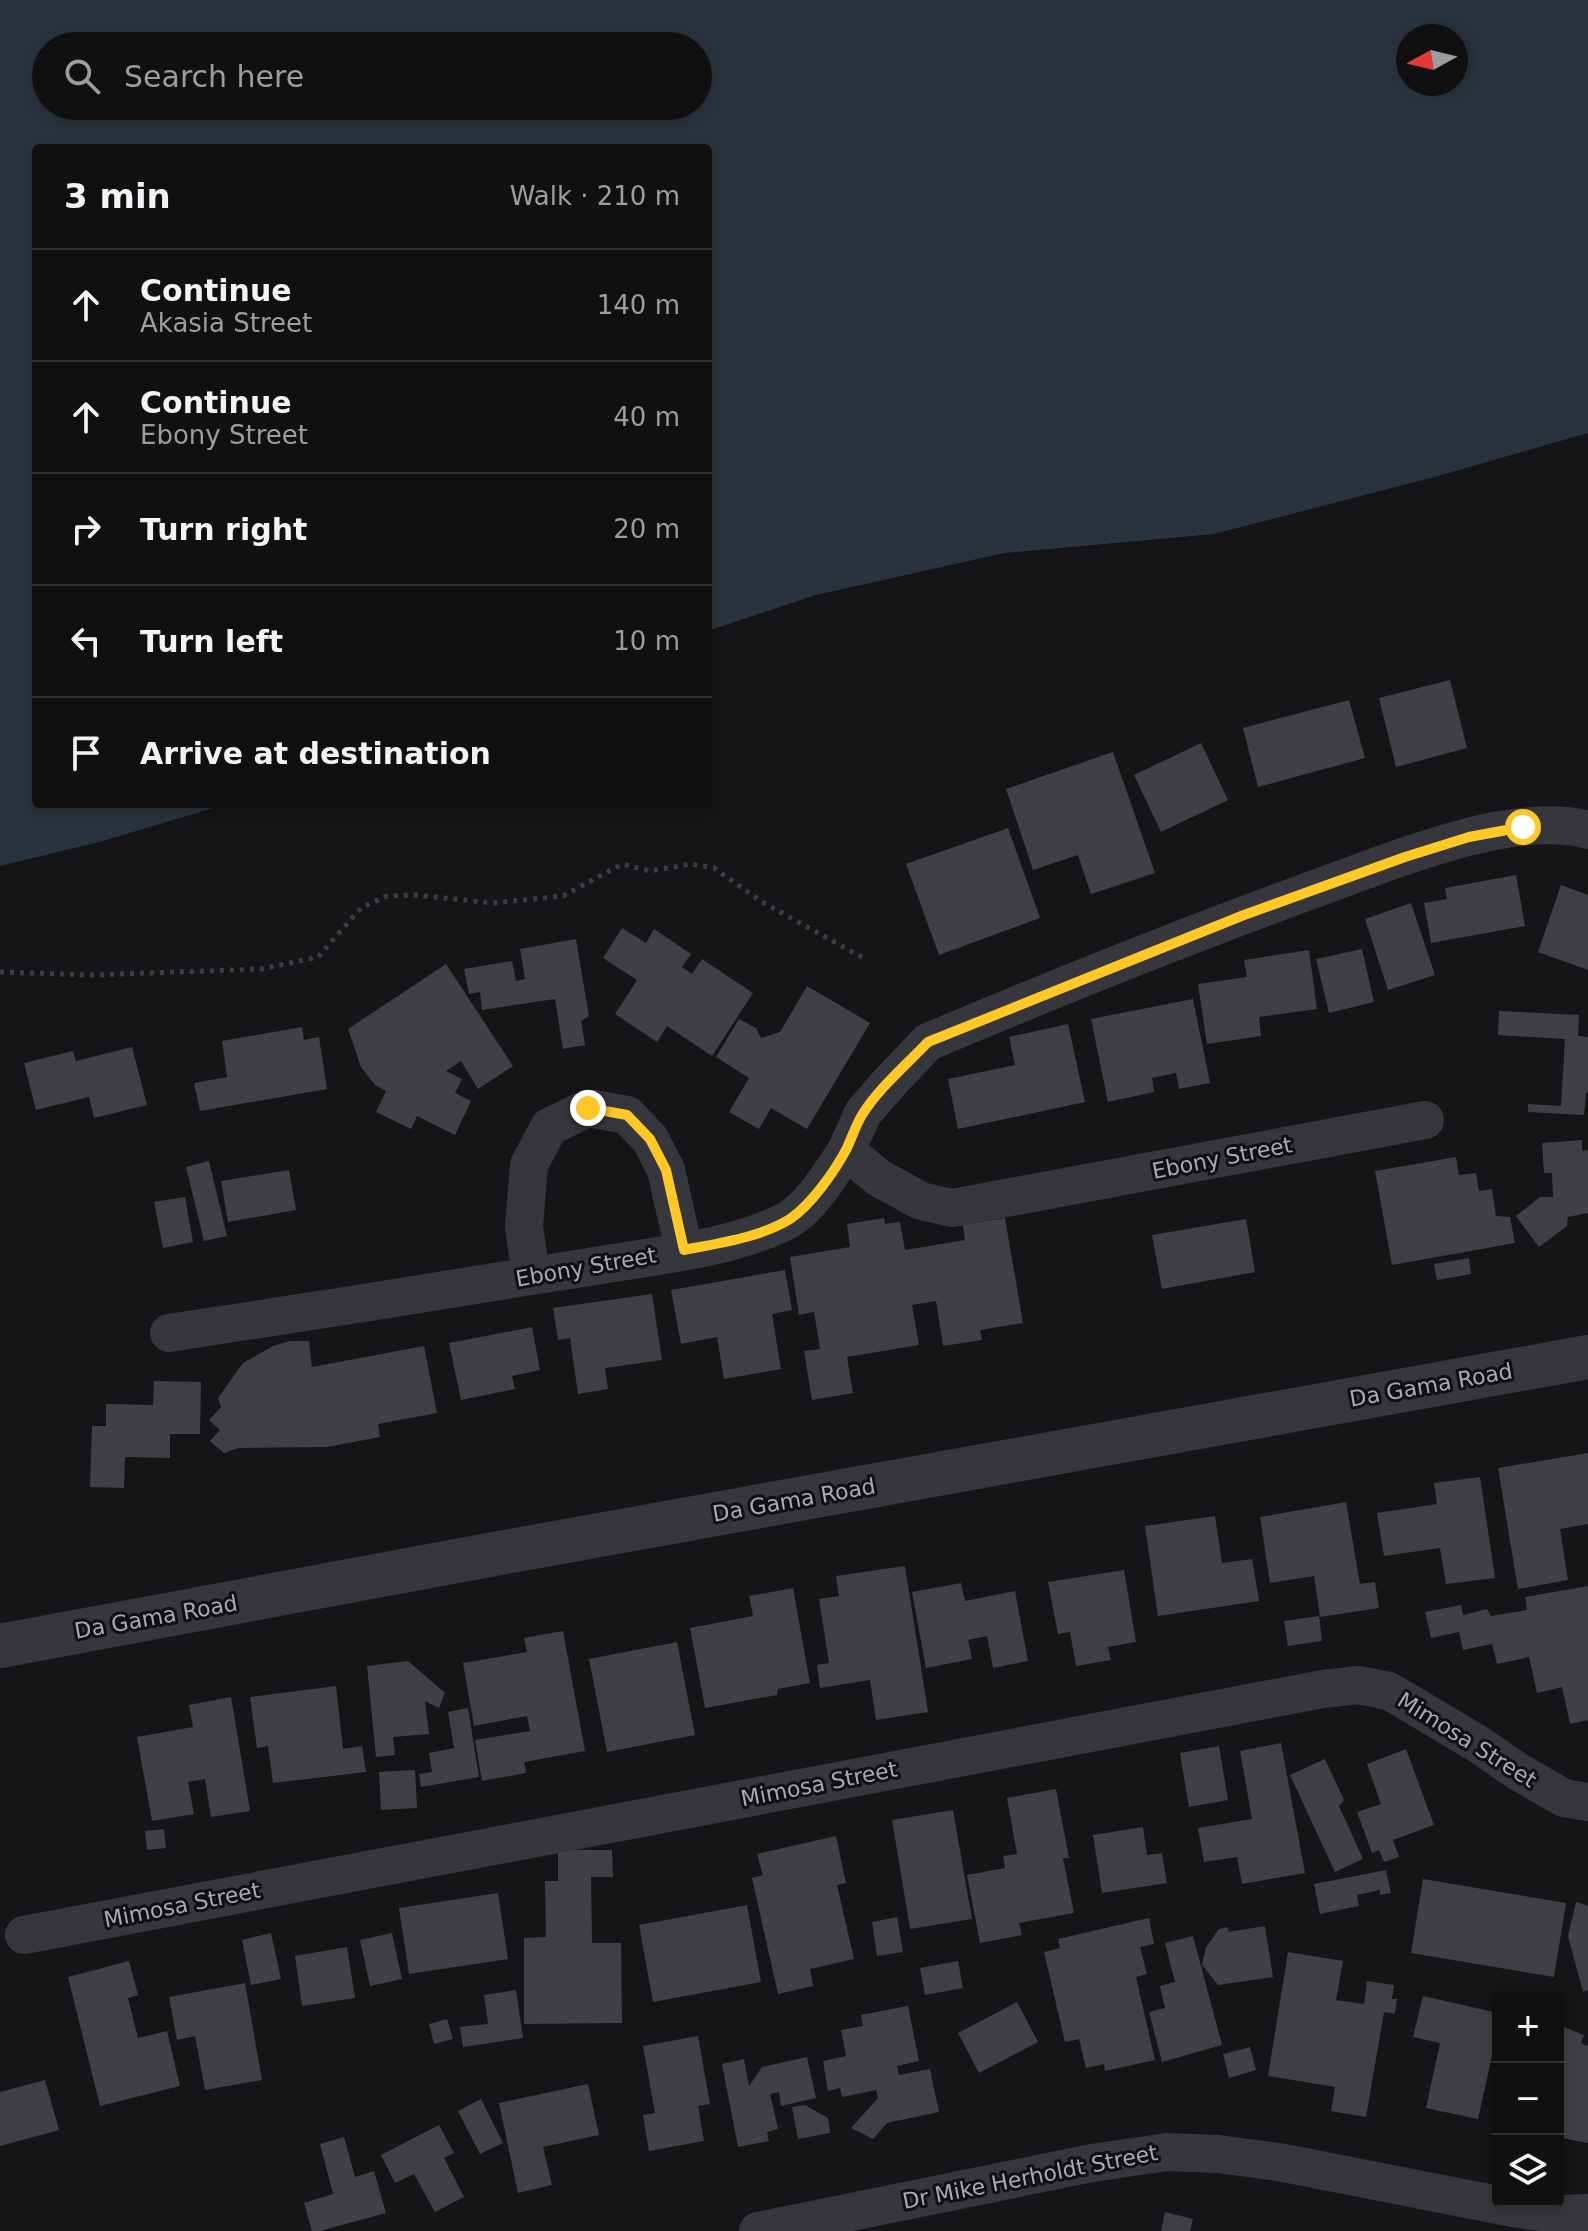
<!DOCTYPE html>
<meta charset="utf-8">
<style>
:root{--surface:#101011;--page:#19191a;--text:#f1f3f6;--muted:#9c9d9f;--line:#303031}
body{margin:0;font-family:"DejaVu Sans",sans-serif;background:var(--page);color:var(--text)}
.controls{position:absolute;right:24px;bottom:24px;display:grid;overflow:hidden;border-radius:8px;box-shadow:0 4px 12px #0003}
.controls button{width:72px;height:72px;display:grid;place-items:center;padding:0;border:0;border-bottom:2px solid var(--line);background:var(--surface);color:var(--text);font:40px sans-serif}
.compass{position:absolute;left:1396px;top:24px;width:72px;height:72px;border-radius:50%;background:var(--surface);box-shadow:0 4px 12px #0003;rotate:262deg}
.stop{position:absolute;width:24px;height:24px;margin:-18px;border:6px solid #ffc826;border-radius:50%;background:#fff}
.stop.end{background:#ffc826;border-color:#fff;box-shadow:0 2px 8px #0008}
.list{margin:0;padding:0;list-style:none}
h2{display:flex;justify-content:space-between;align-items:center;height:104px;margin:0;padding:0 32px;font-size:34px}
h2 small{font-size:26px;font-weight:400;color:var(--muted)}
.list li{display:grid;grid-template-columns:52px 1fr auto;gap:24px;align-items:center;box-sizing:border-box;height:112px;padding:0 32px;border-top:2px solid var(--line)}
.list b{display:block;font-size:30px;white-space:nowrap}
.list p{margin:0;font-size:26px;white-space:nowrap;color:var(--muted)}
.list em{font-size:26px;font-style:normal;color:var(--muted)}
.icon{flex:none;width:44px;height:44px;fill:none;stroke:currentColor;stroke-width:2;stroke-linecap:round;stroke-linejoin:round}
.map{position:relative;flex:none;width:1588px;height:2231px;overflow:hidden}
.search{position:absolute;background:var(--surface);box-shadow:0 4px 12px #0003;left:32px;top:32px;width:680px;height:88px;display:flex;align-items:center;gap:20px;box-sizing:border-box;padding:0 28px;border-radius:44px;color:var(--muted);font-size:30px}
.panel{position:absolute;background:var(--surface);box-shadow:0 4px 12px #0003;left:32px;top:144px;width:680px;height:664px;border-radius:8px}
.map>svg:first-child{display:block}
.water{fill:#2a333d;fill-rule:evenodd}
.building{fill:#3f3f45}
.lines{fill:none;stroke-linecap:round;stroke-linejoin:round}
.path{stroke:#3c3d44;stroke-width:5;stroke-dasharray:4 6;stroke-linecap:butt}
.minor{stroke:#36363d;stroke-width:38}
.tertiary{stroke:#36363d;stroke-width:44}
.route{stroke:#ffc826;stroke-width:10}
.labels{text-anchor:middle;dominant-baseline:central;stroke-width:6;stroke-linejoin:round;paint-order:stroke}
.street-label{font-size:22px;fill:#a6aab9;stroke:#101012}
</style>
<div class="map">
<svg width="1588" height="2231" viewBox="0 0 1588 2231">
<rect width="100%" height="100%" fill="#151517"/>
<path class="water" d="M0,0H1588V433L1438,476L1214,534L1004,553L816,595L708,631V148H36V804H227L99,842L0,866ZM1408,36H1456V84H1408ZM46,46H698V106H46Z"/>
<g class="building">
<polygon points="1450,680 1467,748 1396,767 1379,698"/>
<polygon points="1349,700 1365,758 1258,787 1243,728"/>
<polygon points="1201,743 1228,800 1161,832 1134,775"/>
<polygon points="1113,752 1155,873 1091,894 1078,855 1033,870 1006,789"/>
<polygon points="1008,828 1040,918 939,955 906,864"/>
<polygon points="1516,875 1525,926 1431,943 1424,903 1447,899 1445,888"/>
<polygon points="1561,885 1588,895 1588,970 1538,952"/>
<polygon points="1411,903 1435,975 1388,990 1365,919"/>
<polygon points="622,928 646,943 654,929 691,954 682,967 692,974 702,959 753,993 712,1056 667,1026 657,1042 615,1014 637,980 603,958"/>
<polygon points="576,939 589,1016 581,1021 585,1045 563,1049 555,999 482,1010 480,992 469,994 464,969 512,961 516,981 525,979 520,949"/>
<polygon points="1362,949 1374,1002 1329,1013 1316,959"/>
<polygon points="1309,950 1317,1009 1259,1017 1261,1036 1207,1044 1198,984 1247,977 1244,960"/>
<polygon points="446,964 513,1066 478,1089 461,1061 446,1071 462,1079 455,1093 471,1101 455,1135 417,1116 411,1129 376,1112 386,1091 375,1085 361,1067 348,1029"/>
<polygon points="807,986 870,1023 807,1129 771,1108 759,1129 729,1112 749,1078 716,1057 739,1019 756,1028 761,1038 780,1032"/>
<polygon points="1193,999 1210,1083 1179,1089 1176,1073 1152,1078 1154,1092 1108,1102 1091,1019"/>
<polygon points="1499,1011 1579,1015 1578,1036 1588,1037 1588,1093 1586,1092 1584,1115 1528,1112 1528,1104 1561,1106 1565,1039 1498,1035"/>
<polygon points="1068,1024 1085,1102 958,1129 948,1079 1015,1065 1009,1037"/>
<polygon points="302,1027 304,1040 319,1037 327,1089 200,1111 194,1083 227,1077 222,1041"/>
<polygon points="132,1047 147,1105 94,1118 89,1097 36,1110 24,1063 73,1051 76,1061"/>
<polygon points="1582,1140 1582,1151 1588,1150 1588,1213 1568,1217 1567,1226 1539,1247 1516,1216 1540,1197 1553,1197 1552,1173 1544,1173 1542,1143"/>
<polygon points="1456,1157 1459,1175 1476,1173 1479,1191 1492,1189 1496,1216 1510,1217 1515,1243 1392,1265 1375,1171"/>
<polygon points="209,1161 227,1236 204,1241 186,1167"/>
<polygon points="289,1170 296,1210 228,1222 221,1181"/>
<polygon points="185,1197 193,1242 163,1248 154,1202"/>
<polygon points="884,1218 885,1224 900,1222 905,1250 965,1240 963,1225 1005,1218 1023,1323 980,1330 982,1340 943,1346 936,1301 912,1305 919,1345 847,1357 853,1393 812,1400 804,1351 820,1349 814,1312 799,1315 790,1257 850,1247 847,1224"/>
<polygon points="1246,1219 1255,1272 1162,1289 1152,1235"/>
<polygon points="1469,1258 1471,1274 1437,1280 1434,1264"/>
<polygon points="785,1270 792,1310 772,1314 781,1369 724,1379 717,1337 681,1344 671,1290"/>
<polygon points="652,1294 662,1360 605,1368 608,1389 578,1394 570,1338 558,1340 553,1308"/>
<polygon points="532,1327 540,1370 512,1376 515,1389 461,1400 449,1343"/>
<polygon points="290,1341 309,1341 312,1367 424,1346 437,1413 378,1424 380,1437 327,1447 238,1448 224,1453 210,1441 220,1430 209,1420 221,1407 218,1398 243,1363 273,1346"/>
<polygon points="154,1381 201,1382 200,1434 170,1434 170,1458 125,1457 124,1488 90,1487 92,1426 106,1426 106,1404 153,1405"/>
<polygon points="1588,1453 1588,1524 1560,1529 1568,1580 1518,1589 1498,1468"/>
<polygon points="1480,1477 1495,1578 1446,1584 1440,1548 1384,1556 1377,1513 1437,1504 1434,1483"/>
<polygon points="1346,1502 1360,1584 1375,1582 1379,1608 1320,1617 1314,1576 1270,1583 1260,1517"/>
<polygon points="1215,1516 1222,1563 1252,1559 1259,1601 1158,1616 1145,1526"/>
<polygon points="905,1566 928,1712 876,1720 870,1680 820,1688 817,1665 829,1663 819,1599 839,1596 836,1576"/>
<polygon points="1124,1570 1136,1642 1108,1647 1111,1660 1076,1666 1070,1632 1058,1634 1048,1582"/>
<polygon points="961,1583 965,1601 1015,1591 1028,1661 993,1668 987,1636 968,1640 972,1659 926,1668 912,1592"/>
<polygon points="1588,1586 1588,1720 1570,1724 1562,1687 1537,1693 1529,1657 1497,1664 1492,1644 1463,1650 1459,1632 1431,1638 1425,1612 1461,1605 1463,1615 1487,1609 1491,1616 1527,1610 1525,1597"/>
<polygon points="793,1588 810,1683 778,1689 777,1695 705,1708 690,1628 753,1616 749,1596"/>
<polygon points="1319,1616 1322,1641 1288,1646 1284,1621"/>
<polygon points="563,1631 585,1751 524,1762 526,1773 482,1781 475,1740 530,1731 527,1716 474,1726 463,1663 527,1652 524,1638"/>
<polygon points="677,1642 695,1735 607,1752 589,1659"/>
<polygon points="408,1661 445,1693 439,1708 425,1701 429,1734 393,1737 395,1755 376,1757 367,1666"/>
<polygon points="336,1686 343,1749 362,1746 366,1772 273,1783 268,1746 257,1748 250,1697"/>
<polygon points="231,1697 250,1811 211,1817 205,1779 188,1782 194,1814 152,1821 137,1737 193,1727 189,1705"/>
<polygon points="468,1708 479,1777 421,1787 419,1774 432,1772 429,1753 454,1748 448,1712"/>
<polygon points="1281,1743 1305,1873 1242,1884 1237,1857 1204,1862 1198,1828 1252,1819 1240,1751"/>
<polygon points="1219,1746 1228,1800 1189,1807 1180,1753"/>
<polygon points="1406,1749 1434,1825 1393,1840 1399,1857 1384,1862 1379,1850 1372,1853 1357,1812 1381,1804 1367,1764"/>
<polygon points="1325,1759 1344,1800 1339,1806 1363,1859 1335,1872 1290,1775"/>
<polygon points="415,1770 417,1808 381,1810 379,1772"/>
<polygon points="1056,1789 1069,1858 1063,1858 1074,1913 1019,1923 1022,1935 980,1943 967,1875 1005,1868 1003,1856 1017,1854 1007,1798"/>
<polygon points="953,1810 972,1919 910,1929 892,1820"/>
<polygon points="1143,1827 1147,1855 1162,1853 1167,1883 1102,1893 1093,1835"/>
<polygon points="164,1829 166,1848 147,1850 145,1831"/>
<polygon points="836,1836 846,1883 837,1885 854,1959 810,1969 813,1986 778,1994 752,1878 763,1875 757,1854"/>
<polygon points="558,1850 612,1850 613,1877 591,1877 592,1943 621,1943 622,2023 524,2024 524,1938 546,1937 545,1881 558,1881"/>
<polygon points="1386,1870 1391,1893 1380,1895 1380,1890 1357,1895 1359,1906 1320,1914 1314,1884"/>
<polygon points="1423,1879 1566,1903 1554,1977 1411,1953"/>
<polygon points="498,1893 508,1959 409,1974 399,1908"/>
<polygon points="1576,1902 1588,1906 1588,1990 1583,1992 1568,1936"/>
<polygon points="747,1905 761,1982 653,2002 639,1925"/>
<polygon points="897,1917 903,1952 877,1956 872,1922"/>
<polygon points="1149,1918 1154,1944 1140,1947 1147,1974 1136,1977 1155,2060 1105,2071 1104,2064 1086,2068 1079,2039 1065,2042 1044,1952 1060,1948 1058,1939"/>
<polygon points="1265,1926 1273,1977 1218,1985 1202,1965 1206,1947 1219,1929 1228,1927 1228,1932"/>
<polygon points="271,1933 281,1979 251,1985 242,1940"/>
<polygon points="392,1933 402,1979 370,1986 360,1940"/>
<polygon points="1193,1936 1222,2045 1162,2062 1149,2012 1165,2008 1160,1986 1175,1982 1165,1943"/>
<polygon points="347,1947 355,1998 302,2006 295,1956"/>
<polygon points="1288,1952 1343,1961 1336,2000 1364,2004 1367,1981 1394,1985 1392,1999 1397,1999 1395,2014 1384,2012 1366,2117 1331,2111 1335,2087 1268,2076"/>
<polygon points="129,1961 138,1995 128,1998 138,2038 167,2031 180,2086 100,2106 68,1977"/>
<polygon points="958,1961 963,1988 925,1995 920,1968"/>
<polygon points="245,1983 262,2080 205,2090 195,2036 177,2040 169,1997"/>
<polygon points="516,1990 523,2038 463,2047 460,2027 488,2024 484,1995"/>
<polygon points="1423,1996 1498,2013 1498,2029 1478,2119 1426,2108 1440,2043 1413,2037"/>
<polygon points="1017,2002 1038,2042 979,2073 958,2033"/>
<polygon points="908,2006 919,2061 897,2066 899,2075 930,2069 939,2112 887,2123 873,2139 851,2128 878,2098 876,2090 842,2097 840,2088 828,2091 823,2061 846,2056 841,2030 863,2026 861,2015"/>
<polygon points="447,2019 453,2039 434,2044 429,2024"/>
<polygon points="1558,2025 1584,2035 1581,2043 1588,2046 1588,2143 1562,2138 1559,2151"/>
<polygon points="698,2036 710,2104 698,2106 704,2141 649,2151 643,2115 655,2113 643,2046"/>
<polygon points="1250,2047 1256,2070 1229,2078 1223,2054"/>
<polygon points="807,2057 816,2098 781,2106 779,2092 770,2094 778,2129 767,2132 769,2141 738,2147 722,2064 744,2059 749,2086 762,2067"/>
<polygon points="45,2080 59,2130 0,2146 0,2092"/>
<polygon points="588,2084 599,2135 543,2147 552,2185 518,2193 499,2103"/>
<polygon points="481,2099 503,2143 480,2154 458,2111"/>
<polygon points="805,2105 828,2118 830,2133 798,2139 792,2107"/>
<polygon points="439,2125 454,2153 444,2158 464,2197 435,2212 414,2174 395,2183 381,2155"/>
<polygon points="344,2137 355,2177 374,2171 386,2213 320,2231 312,2231 304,2203 333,2194 320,2144"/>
<polygon points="1165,2212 1193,2219 1190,2231 1161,2231"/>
</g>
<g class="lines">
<polyline class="path" points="0,972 90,975 262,969 318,957 361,908 387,896 415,895 493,903 563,896 622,864 650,871 691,864 714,868 762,902 867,960"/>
<g class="minor">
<path d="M846,1151L863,1113L889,1083L928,1042C1051,990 1175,940 1301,894C1356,874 1411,852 1468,837C1502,828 1554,820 1588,830"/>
<polyline points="531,1276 524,1227 529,1165 549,1127 588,1108 627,1115 650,1139 666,1170 684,1250"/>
<path d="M169,1333C307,1312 444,1291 582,1268C645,1257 732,1250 788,1220C811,1207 831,1173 846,1151L879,1178L921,1201L952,1208L1425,1120"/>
<polyline points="24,1935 1323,1689 1358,1685 1389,1691 1478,1744 1517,1771 1564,1798 1588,1802"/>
<polyline points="758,2231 1092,2163 1167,2152 1218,2154 1279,2162 1513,2208 1554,2214 1588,2213"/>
</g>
<polyline class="tertiary" points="0,1646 505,1552 1588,1357"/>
</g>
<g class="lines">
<path class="route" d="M588,1108L627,1115L650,1139L666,1170L684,1250C719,1243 759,1238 790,1219C811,1205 835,1171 847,1148C852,1137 856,1125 862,1115C878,1089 907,1064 928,1042L1244,915L1405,857L1469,837L1523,827"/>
</g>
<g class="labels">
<g class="street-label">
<text transform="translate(1222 1158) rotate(-11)">Ebony Street</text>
<text transform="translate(586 1267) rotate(-10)">Ebony Street</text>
<text transform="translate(1431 1385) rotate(-10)">Da Gama Road</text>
<text transform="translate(794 1500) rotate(-10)">Da Gama Road</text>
<text transform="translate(156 1617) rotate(-10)">Da Gama Road</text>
<text transform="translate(1467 1740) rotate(32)">Mimosa Street</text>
<text transform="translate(819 1784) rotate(-11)">Mimosa Street</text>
<text transform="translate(182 1905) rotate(-11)">Mimosa Street</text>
<text transform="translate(1030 2177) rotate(-11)">Dr Mike Herholdt Street</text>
</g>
</g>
</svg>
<div class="controls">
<button>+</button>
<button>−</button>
<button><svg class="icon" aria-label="layers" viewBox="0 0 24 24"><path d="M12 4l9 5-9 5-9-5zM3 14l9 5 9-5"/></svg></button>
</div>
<svg class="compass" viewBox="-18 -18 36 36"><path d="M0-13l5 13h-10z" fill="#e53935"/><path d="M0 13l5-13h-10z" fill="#9c9d9f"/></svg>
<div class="stop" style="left:1523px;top:827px"></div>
<div class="stop end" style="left:588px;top:1108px"></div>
<div class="search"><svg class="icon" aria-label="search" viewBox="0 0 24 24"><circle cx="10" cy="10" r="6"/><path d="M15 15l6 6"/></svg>Search here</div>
<section class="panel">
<h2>3 min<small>Walk · 210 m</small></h2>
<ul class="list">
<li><svg class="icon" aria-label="ahead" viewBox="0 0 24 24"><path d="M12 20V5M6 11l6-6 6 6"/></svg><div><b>Continue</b><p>Akasia Street</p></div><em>140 m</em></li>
<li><svg class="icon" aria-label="ahead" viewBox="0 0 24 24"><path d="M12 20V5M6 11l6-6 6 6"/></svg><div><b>Continue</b><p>Ebony Street</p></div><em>40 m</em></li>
<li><svg class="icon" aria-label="right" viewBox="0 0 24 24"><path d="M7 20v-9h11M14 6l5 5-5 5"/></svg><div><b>Turn right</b></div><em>20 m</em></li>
<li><svg class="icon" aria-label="left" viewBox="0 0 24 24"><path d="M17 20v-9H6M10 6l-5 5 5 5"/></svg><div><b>Turn left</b></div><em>10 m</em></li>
<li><svg class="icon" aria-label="arrive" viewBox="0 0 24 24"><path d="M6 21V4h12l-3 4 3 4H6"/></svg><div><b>Arrive at destination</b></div></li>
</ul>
</section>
</div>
